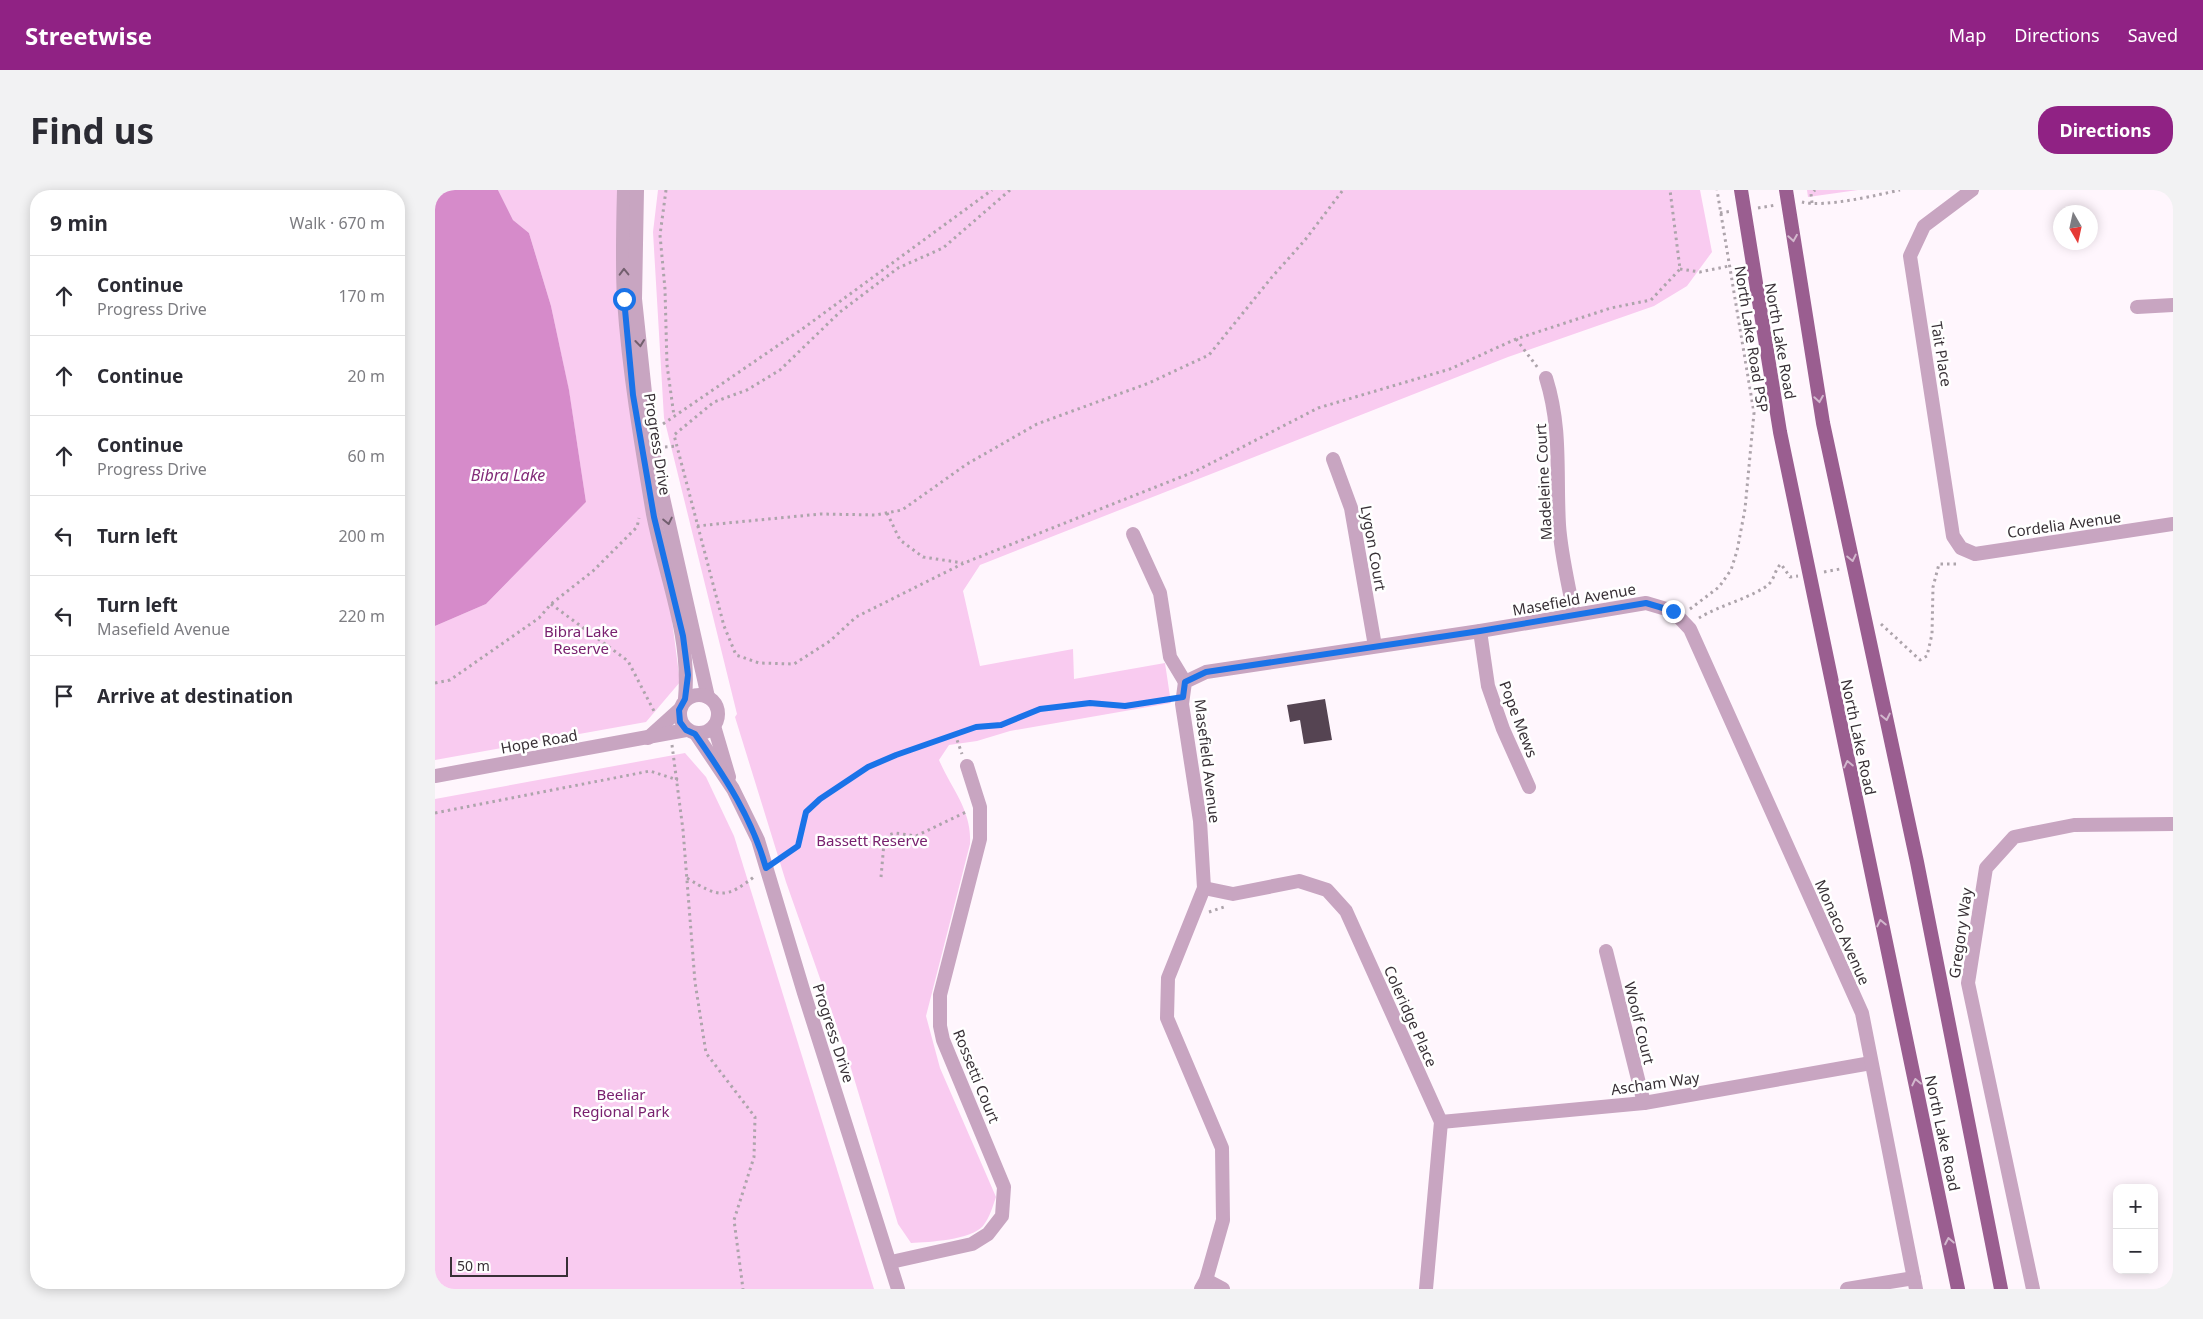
<!DOCTYPE html>
<meta charset="utf-8">
<style>
:root{--surface:#fff;--page:#f2f2f3;--text:#2b2b33;--muted:#7c7c81;--line:#e1e1e2;--accent:#902284}
body{margin:0;font-family:"Noto Sans",sans-serif;background:var(--page);color:var(--text)}
.controls{position:absolute;right:15px;bottom:15px;display:grid;overflow:hidden;border-radius:10px;box-shadow:0 2px 12px #0003}
.controls button{width:45px;height:45px;display:grid;place-items:center;padding:0;border:0;border-bottom:1px solid var(--line);background:var(--surface);color:var(--text);font:25px sans-serif}
.compass{position:absolute;left:1618px;top:15px;width:45px;height:45px;border-radius:50%;background:var(--surface);box-shadow:0 2px 12px #0003;rotate:171deg}
.scale{position:absolute;left:15px;bottom:12px;width:118px;box-sizing:border-box;padding-left:5px;border:2px solid #383036;border-top:0;font-size:14px;line-height:18px;white-space:nowrap;color:#383036;-webkit-text-stroke:4px #fff;paint-order:stroke}
.stop{position:absolute;width:15px;height:15px;margin:-11px;border:4px solid #1a73e8;border-radius:50%;background:#fff}
.stop.end{background:#1a73e8;border-color:#fff;box-shadow:0 1px 5px #0008}
.list{margin:0;padding:0;list-style:none}
h2{display:flex;justify-content:space-between;align-items:center;height:65px;margin:0;padding:0 20px;font-size:21px}
h2 small{font-size:16px;font-weight:400;color:var(--muted)}
.list li{display:grid;grid-template-columns:32px 1fr auto;gap:15px;align-items:center;box-sizing:border-box;height:80px;padding:0 20px;border-top:1px solid var(--line)}
.list b{display:block;font-size:19px;white-space:nowrap}
.list p{margin:0;font-size:16px;white-space:nowrap;color:var(--muted)}
.list em{font-size:16px;font-style:normal;color:var(--muted)}
.icon{flex:none;width:28px;height:28px;fill:none;stroke:currentColor;stroke-width:2;stroke-linecap:round;stroke-linejoin:round}
.map{position:relative;flex:none;width:1738px;height:1099px;overflow:hidden;border-radius:20px}
header{display:flex;align-items:center;gap:30px;box-sizing:border-box;height:70px;padding:0 25px;background:var(--accent);color:#fff}
header strong{font-size:24px}
nav{display:flex;gap:28px;margin-inline-start:auto;font-size:18px}
.intro{display:flex;align-items:center;justify-content:space-between;box-sizing:border-box;height:120px;padding:0 30px}
h1{margin:0;font-size:35px}
.button{padding:12px 22px;border-radius:20px;background:var(--accent);color:#fff;font-size:18px;font-weight:700}
main{display:flex;gap:30px;padding:0 30px}
aside{flex:1;background:var(--surface);border-radius:20px;box-shadow:0 2px 12px #0003}
.map>svg:first-child{display:block}
.green{fill:#f9cbf0}
.water{fill:#d68bca}
.building{fill:#554452}
.lines{fill:none;stroke-linecap:round;stroke-linejoin:round}
.path{stroke:#ada4ab;stroke-width:3;stroke-dasharray:2.5 4;stroke-linecap:butt}
.minor{stroke:#c8a5c1;stroke-width:14}
.tertiary{stroke:#c8a5c1;stroke-width:14}
.primary{stroke:#9a5e90;stroke-width:14}
.oneway{stroke:#d2b7cd}
.oneway2{stroke:#725f6e}
.route{stroke:#1a73e8;stroke-width:6}
.labels{text-anchor:middle;dominant-baseline:central;stroke-width:5;stroke-linejoin:round;paint-order:stroke}
.street-label{font-size:15px;fill:#383036;stroke:#fff}
.park-label{font-size:15px;fill:#79216f;stroke:#fff}
.water-label{font-size:16px;font-style:italic;fill:#822b78;stroke:#fff}
</style>
<header>
<strong>Streetwise</strong>
<nav><a>Map</a><a>Directions</a><a>Saved</a></nav>
</header>
<div class="intro"><h1>Find us</h1><a class="button">Directions</a></div>
<main>
<aside>
<h2>9 min<small>Walk · 670 m</small></h2>
<ul class="list">
<li><svg class="icon" aria-label="ahead" viewBox="0 0 24 24"><path d="M12 20V5M6 11l6-6 6 6"/></svg><div><b>Continue</b><p>Progress Drive</p></div><em>170 m</em></li>
<li><svg class="icon" aria-label="ahead" viewBox="0 0 24 24"><path d="M12 20V5M6 11l6-6 6 6"/></svg><div><b>Continue</b></div><em>20 m</em></li>
<li><svg class="icon" aria-label="ahead" viewBox="0 0 24 24"><path d="M12 20V5M6 11l6-6 6 6"/></svg><div><b>Continue</b><p>Progress Drive</p></div><em>60 m</em></li>
<li><svg class="icon" aria-label="left" viewBox="0 0 24 24"><path d="M17 20v-9H6M10 6l-5 5 5 5"/></svg><div><b>Turn left</b></div><em>200 m</em></li>
<li><svg class="icon" aria-label="left" viewBox="0 0 24 24"><path d="M17 20v-9H6M10 6l-5 5 5 5"/></svg><div><b>Turn left</b><p>Masefield Avenue</p></div><em>220 m</em></li>
<li><svg class="icon" aria-label="arrive" viewBox="0 0 24 24"><path d="M6 21V4h12l-3 4 3 4H6"/></svg><div><b>Arrive at destination</b></div></li>
</ul>
</aside>
<div class="map">
<svg width="1738" height="1099" viewBox="0 0 1738 1099">
<rect width="100%" height="100%" fill="#fff6fd"/>
<g class="green">
<polygon points="63,0 183,0 182,6 245,492 211,532 0,570 0,436 51,414 151,312 134,201 116,116 94,43 78,30"/>
<path d="M223,0H1265L1277,62L1252,96L1219,116L1073,167L545,375L528,401L545,476L638,459L639,489L730,473L736,513L575,541L542,551L514,555L504,570C517,600 537,620 535,654L491,826L505,878L561,1007C557,1018 555,1027 548,1036C535,1050 495,1052 476,1053L463,1034L412,865L351,692L300,527L302,524L229,228L218,42Z"/>
<polygon points="1372,0 1423,0 1373,7"/>
<polygon points="250,563 271,587 299,646 439,1099 0,1099 0,609"/>
</g>
<polygon class="water" points="0,0 63,0 78,30 94,43 116,116 134,200 151,312 51,414 0,436"/>
<polygon class="building" points="890,509 897,550 869,554 865,530 855,532 852,515"/>
<g class="lines">
<g class="path">
<polyline points="231,0 225,45 230,99 232,175 239,226"/>
<polyline points="575,0 508,58 463,78 405,122 345,180 312,200 279,212 239,245 289,436 301,465 324,473 359,474 395,451 421,427 529,373 761,281 883,218 1015,179 1081,149 1176,118 1216,110 1245,79 1235,0"/>
<path d="M1367,12C1389,18 1442,5 1465,0"/>
<polyline points="1377,13 1376,4 1380,0"/>
<polyline points="1323,18 1341,15"/>
<polyline points="1285,23 1297,21"/>
<polyline points="1245,79 1265,82 1294,76"/>
<polyline points="1081,149 1103,178"/>
<polyline points="228,234 370,137 557,0"/>
<polyline points="230,257 242,256"/>
<polyline points="452,323 465,350 488,367 528,373"/>
<polyline points="262,336 385,324 441,325 467,320 532,274 602,234 714,193 774,165 837,87 870,50 908,0"/>
<polyline points="1389,382 1405,379"/>
<polyline points="116,414 193,471 220,523"/>
<polyline points="1255,419 1284,397 1296,380 1302,361 1310,319 1319,223 1282,0"/>
<path d="M1264,428C1283,416 1321,406 1334,394C1340,388 1340,379 1346,374L1355,387L1363,386"/>
<polyline points="1446,434 1485,470 1492,466 1497,444 1498,397 1504,374 1524,374"/>
<polyline points="0,493 15,490 104,428 116,414 158,381 202,337 204,328"/>
<polyline points="520,544 527,564"/>
<polyline points="237,555 248,640 260,792 271,863 320,927 319,967 299,1030 308,1099"/>
<polyline points="0,623 215,581 243,590"/>
<polyline points="343,669 363,656 371,622 385,609 433,577 461,565 541,537 566,535 605,519 655,513 690,516 735,508"/>
<polyline points="446,687 449,653 453,645 460,643 481,646 531,622"/>
<path d="M252,688C284,708 291,709 320,686"/>
<polyline points="774,722 789,717"/>
</g>
<g class="minor">
<polyline points="1537,0 1489,36 1475,66 1518,346 1526,358 1540,364 1738,334"/>
<polyline points="1702,117 1738,115"/>
<path d="M1111,188C1127,239 1121,283 1124,335C1126,365 1134,396 1139,425"/>
<polyline points="898,269 916,318 940,456"/>
<polyline points="698,344 725,403 735,467 750,492"/>
<polyline points="1045,441 1053,496 1068,539 1094,597"/>
<polyline points="279,536 294,587"/>
<polyline points="261,544 298,599 323,650 369,803 463,1099"/>
<polyline points="769,698 798,704 864,691 892,700 911,721 1006,932 991,1099"/>
<polyline points="1171,761 1209,913"/>
<polyline points="1006,932 1209,913 1436,873"/>
<polyline points="456,1072 537,1054 553,1044 567,1026 569,997 508,850 505,836 505,805 545,649 545,617 532,576"/>
<polyline points="771,1090 788,1099"/>
<polyline points="766,1099 771,1090 788,1030 787,958 732,828 733,788 769,698 765,631 747,514 750,492 771,482 1045,441 1211,413 1238,421 1255,439 1427,823 1481,1099"/>
<polyline points="1412,1099 1479,1088"/>
<polyline points="1598,1099 1533,793 1551,678 1579,647 1639,635 1738,634"/>
</g>
<g class="tertiary">
<path d="M189,0C188,36 187,73 189,110C194,182 206,253 218,324C230,386 256,445 250,509"/>
<polyline points="202,0 200,109 215,250 273,507"/>
<circle cx="264" cy="524" r="19"/>
<polyline points="213,548 244,520"/>
<polyline points="0,586 251,540"/>
</g>
<g class="primary">
<polyline points="1306,0 1345,242 1523,1099"/>
<polyline points="1351,0 1388,233 1482,672 1566,1099"/>
</g>
</g>
<defs><path id="oneway-chevron" d="M-2-3.5L2.5 0L-2 3.5" fill="none" stroke-width="1.6" stroke-linecap="round" stroke-linejoin="round" transform="scale(1.25)"/></defs>
<g class="oneway">
<use href="#oneway-chevron" transform="translate(1358 48) rotate(81)"/>
<use href="#oneway-chevron" transform="translate(1384 209) rotate(81)"/>
<use href="#oneway-chevron" transform="translate(1417 368) rotate(78)"/>
<use href="#oneway-chevron" transform="translate(1451 527) rotate(78)"/>
<use href="#oneway-chevron" transform="translate(1413 574) rotate(-102)"/>
<use href="#oneway-chevron" transform="translate(1446 733) rotate(-102)"/>
<use href="#oneway-chevron" transform="translate(1481 892) rotate(-102)"/>
<use href="#oneway-chevron" transform="translate(1514 1051) rotate(-101)"/>
</g>
<g class="oneway2">
<use href="#oneway-chevron" transform="translate(189 82) rotate(-91)"/>
<use href="#oneway-chevron" transform="translate(205 153) rotate(84)"/>
<use href="#oneway-chevron" transform="translate(233 331) rotate(78)"/>
</g>
<g class="lines">
<path class="route" d="M189,109L198,205L219,327L248,446L253,485L250,509L244,520L245,532L251,540L260,544C290,587 317,628 331,678L363,656L371,622L385,609L433,577L461,565L541,537L566,535L605,519L655,513L690,516L748,507L750,492L771,482L1045,441L1211,413L1238,421"/>
</g>
<g class="labels">
<g class="street-label">
<text transform="translate(1317 149) rotate(81)">North Lake Road PSP</text>
<text transform="translate(1346 151) rotate(80)">North Lake Road</text>
<text transform="translate(1507 164) rotate(81)">Tait Place</text>
<text transform="translate(223 254) rotate(81)">Progress Drive</text>
<text transform="translate(1108 292) rotate(-93)">Madeleine Court</text>
<text transform="translate(1629 334) rotate(-8)">Cordelia Avenue</text>
<text transform="translate(939 358) rotate(80)">Lygon Court</text>
<text transform="translate(1139 409) rotate(-10)">Masefield Avenue</text>
<text transform="translate(1084 529) rotate(69)">Pope Mews</text>
<text transform="translate(1424 547) rotate(78)">North Lake Road</text>
<text transform="translate(104 551) rotate(-10)">Hope Road</text>
<text transform="translate(773 571) rotate(83)">Masefield Avenue</text>
<text transform="translate(1408 742) rotate(66)">Monaco Avenue</text>
<text transform="translate(1525 743) rotate(-82)">Gregory Way</text>
<text transform="translate(976 826) rotate(66)">Coleridge Place</text>
<text transform="translate(1205 833) rotate(76)">Woolf Court</text>
<text transform="translate(399 843) rotate(72)">Progress Drive</text>
<text transform="translate(542 886) rotate(68)">Rossetti Court</text>
<text transform="translate(1220 893) rotate(-8)">Ascham Way</text>
<text transform="translate(1508 943) rotate(78)">North Lake Road</text>
</g>
<g class="park-label">
<text x="146" y="441">Bibra Lake<tspan x="146" dy="17">Reserve</tspan></text>
<text x="437" y="650">Bassett Reserve</text>
<text x="186" y="904">Beeliar<tspan x="186" dy="17">Regional Park</tspan></text>
</g>
<g class="water-label">
<text x="73" y="285">Bibra Lake</text>
</g>
</g>
</svg>
<div class="controls">
<button>+</button>
<button>−</button>
</div>
<svg class="compass" viewBox="-18 -18 36 36"><path d="M0-13l5 13h-10z" fill="#e53935"/><path d="M0 13l5-13h-10z" fill="#7c7c81"/></svg>
<div class="scale">50 m</div>
<div class="stop" style="left:189px;top:109px"></div>
<div class="stop end" style="left:1238px;top:421px"></div>
</div>
</main>
